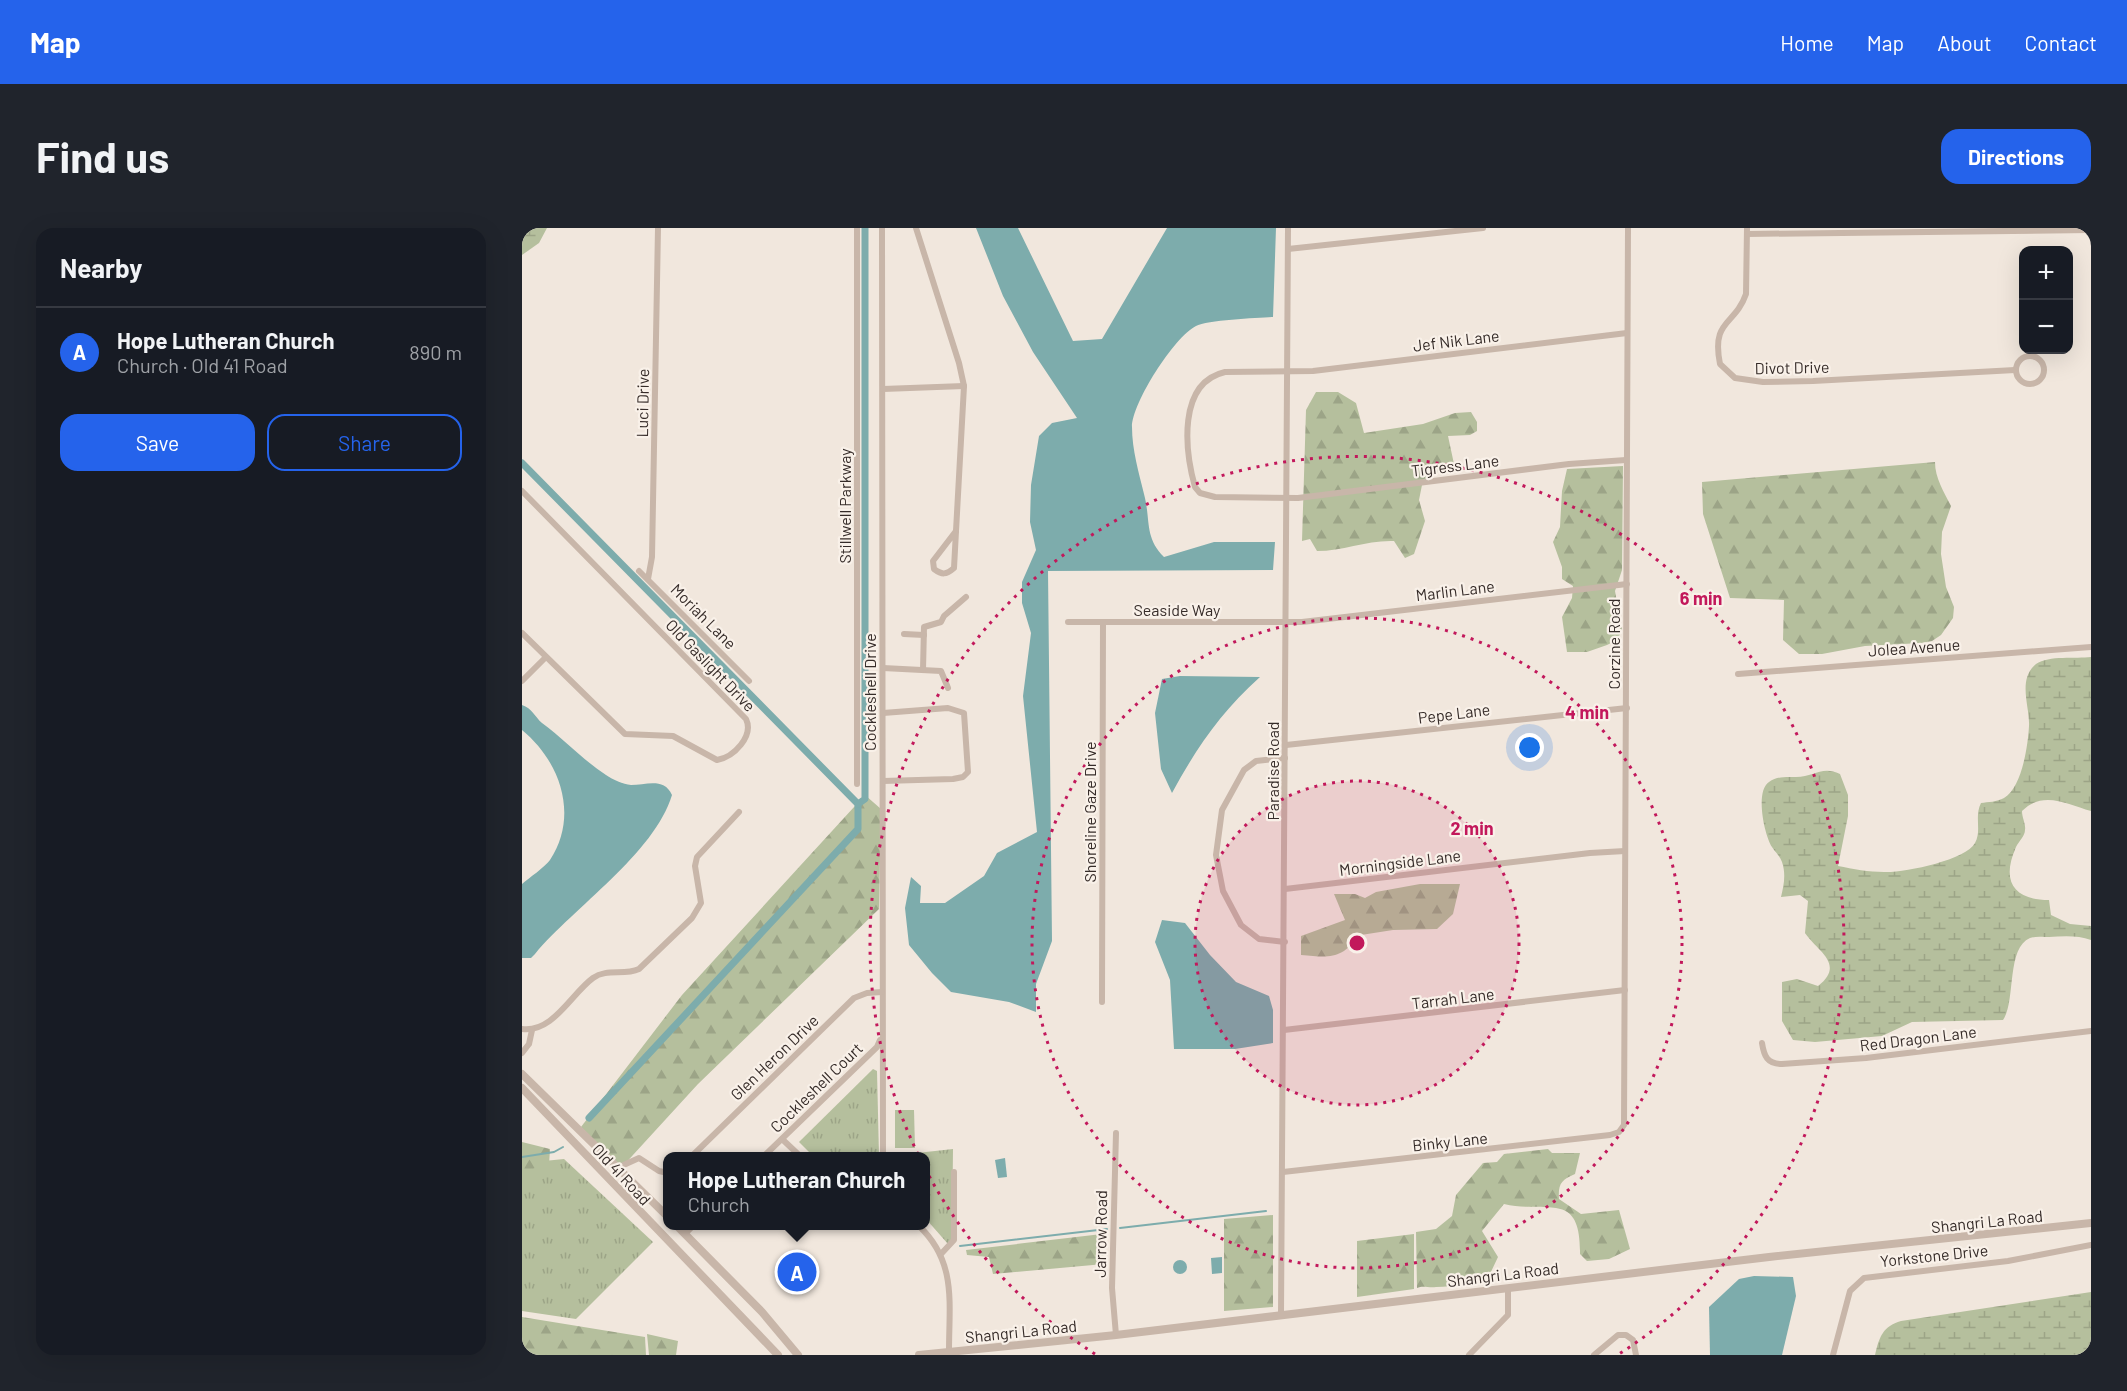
<!DOCTYPE html>
<meta charset="utf-8">
<style>
:root{--surface:#171b24;--page:#20242c;--text:#f1f3f6;--muted:#9ea1a6;--line:#363941;--accent:#2563eb}
body{margin:0;font-family:Barlow,sans-serif;background:var(--page);color:var(--text)}
.controls{position:absolute;right:18px;top:18px;display:grid;overflow:hidden;border-radius:12px;box-shadow:0 6px 24px #0002}
.controls button{width:54px;height:54px;display:grid;place-items:center;padding:0;border:0;border-bottom:2px solid var(--line);background:var(--surface);color:var(--text);font:30px sans-serif}
.you{position:absolute;left:1008px;top:520px;width:21px;height:21px;margin:-15px;border:4px solid #fff;border-radius:50%;background:#1a73e8;box-shadow:0 0 0 9px #1a73e833}
.badge{display:grid;place-items:center;width:39px;height:39px;border-radius:50%;background:var(--accent);color:#fff;font-size:20px;font-weight:700}
.pin{position:absolute;translate:-50% -50%;border:3px solid #fff;box-shadow:0 2px 6px #0006}
.popup{position:absolute;left:141px;top:924px;width:267px;height:78px;box-sizing:border-box;display:grid;place-content:center;border-radius:12px;background:var(--surface);filter:drop-shadow(0 2px 4px #0005);font-size:20px;white-space:nowrap;color:var(--muted)}
.popup b{font-size:22px;color:var(--text)}
.popup::after{content:'';position:absolute;left:50%;top:100%;margin-left:-12px;border:12px solid transparent;border-top-color:var(--surface)}
.list{margin:0;padding:0;list-style:none}
h2{display:flex;justify-content:space-between;align-items:center;height:78px;margin:0;padding:0 24px;font-size:26px}
h2 small{font-size:20px;font-weight:400;color:var(--muted)}
.list li{display:grid;grid-template-columns:39px 1fr auto;gap:18px;align-items:center;box-sizing:border-box;height:90px;padding:0 24px;border-top:2px solid var(--line)}
.list b{display:block;font-size:22px;white-space:nowrap}
.list p{margin:0;font-size:20px;white-space:nowrap;color:var(--muted)}
.list em{font-size:20px;font-style:normal;color:var(--muted)}
.actions{display:flex;gap:12px;padding:18px 24px}
.actions a{flex:1;padding:14px 0;border:2px solid var(--accent);border-radius:18px;text-align:center;font-size:21px;color:var(--accent)}
.actions .main{background:var(--accent);color:#fff}
.map{position:relative;flex:none;width:1569px;height:1127px;overflow:hidden;border-radius:18px}
header{display:flex;align-items:center;gap:36px;box-sizing:border-box;height:84px;padding:0 30px;background:var(--accent);color:#fff}
header strong{font-size:28px}
nav{display:flex;gap:33px;margin-inline-start:auto;font-size:21px}
.intro{display:flex;align-items:center;justify-content:space-between;box-sizing:border-box;height:144px;padding:0 36px}
h1{margin:0;font-size:42px}
.button{padding:15px 27px;border-radius:18px;background:var(--accent);color:#fff;font-size:21px;font-weight:700}
main{display:flex;gap:36px;padding:0 36px}
aside{flex:1;background:var(--surface);border-radius:18px;box-shadow:0 6px 24px #0002}
.map>svg:first-child{display:block}
.grass{fill:url(#grass-tufts)}
.forest{fill:url(#forest-firs)}
.wetland{fill:url(#wetland-marsh)}
.pitch{fill:#b5bf9d}
.water{fill:#7dacac}
.lines{fill:none;stroke-linecap:round;stroke-linejoin:round}
.stream{stroke:#7dacac;stroke-width:2}
.canal{stroke:#7dacac;stroke-width:7}
.minor{stroke:#c8b6a9;stroke-width:6}
.tertiary{stroke:#c8b6a9;stroke-width:8}
.ring{fill:none;stroke:#c2185b;stroke-width:3;stroke-dasharray:3 6}
.labels{text-anchor:middle;dominant-baseline:central;stroke-width:4.5;stroke-linejoin:round;paint-order:stroke}
.street-label{font-size:16px;fill:#362c29;stroke:#f9f1e9}
.centre{fill:#c2185b;stroke:#f9f1e9;stroke-width:3}
.ring-label{font-size:18px;text-anchor:middle;font-weight:bold;fill:#c2185b;stroke:#f9f1e9;stroke-width:4.5;stroke-linejoin:round;paint-order:stroke}
</style>
<header>
<strong>Map</strong>
<nav><a>Home</a><a>Map</a><a>About</a><a>Contact</a></nav>
</header>
<div class="intro"><h1>Find us</h1><a class="button">Directions</a></div>
<main>
<aside>
<h2>Nearby<small></small></h2>
<ul class="list">
<li><span class="badge">A</span><div><b>Hope Lutheran Church</b><p>Church · Old 41 Road</p></div><em>890 m</em></li>
</ul>
<div class="actions"><a class="main">Save</a><a>Share</a></div>
</aside>
<div class="map">
<svg width="1569" height="1127" viewBox="0 0 1569 1127">
<defs>
<pattern id="grass-tufts" width="24" height="20" patternUnits="userSpaceOnUse" patternTransform="scale(1.5)"><rect width="24" height="20" fill="#b5bf9d"/><path d="M3 7l-1-3M5 7V3M7 7l1-3M15 17l-1-3M17 17v-4M19 17l1-3" fill="none" stroke="#9ca487"/></pattern>
<pattern id="forest-firs" width="22" height="20" patternUnits="userSpaceOnUse" patternTransform="scale(1.5)"><rect width="22" height="20" fill="#b5bf9d"/><path d="M5 1l3.5 6h-7zM16 11l3.5 6h-7z" fill="#9ca487"/></pattern>
<pattern id="wetland-marsh" width="20" height="14" patternUnits="userSpaceOnUse" patternTransform="scale(1.5)"><rect width="20" height="14" fill="#b5bf9d"/><path d="M1 5h8M5 5V1M11 12h8M15 12V8" fill="none" stroke="#9ca487"/></pattern>
</defs>
<rect width="100%" height="100%" fill="#f1e7dd"/>
<g class="grass">
<polygon points="351,841 355,843 357,928 291,928 277,914"/>
<polygon points="431,921 430,1011 426,1016 404,991 404,928 368,928"/>
<polygon points="42,931 131,1014 54,1091 0,1083 0,939 12,934"/>
</g>
<g class="forest">
<path d="M794,164H816L834,175L842,205L901,196L933,185L949,184L955,194V203L948,207L926,208L932,236L901,252L897,272L903,293L892,326L883,330L872,313C845,312 821,323 795,323L788,311L780,313L784,182Z"/>
<path d="M1413,234C1413,250 1422,264 1429,278L1420,304L1419,326L1424,359L1432,379L1431,390L1419,407L1410,413L1399,415L1343,418L1300,426H1277L1261,412L1262,372L1208,370L1181,286L1180,254Z"/>
<polygon points="1101,238 1100,342 1093,363 1100,402 1095,412 1085,417 1065,424 1045,424 1040,389 1050,370 1051,358 1040,351 1040,339 1031,314 1038,299 1040,263 1045,241"/>
<polygon points="343,567 359,581 357,681 176,856 100,939 59,899 160,767"/>
<path d="M898,656H938L931,686L915,701L871,702L839,707C818,731 810,730 779,727V708L823,692L812,666H833L843,670L854,664Z"/>
<polygon points="0,914 28,921 27,937 0,943"/>
<path d="M1026,921L1030,925H1058L1053,946C1039,952 1036,956 1037,971L1059,986L1097,982L1108,1021L1087,1031L1065,1033L1058,1026C1059,961 1025,986 982,976L960,1003L976,1029L967,1048C950,1058 933,1058 914,1059C906,1060 901,1057 895,1060L894,1004L914,1001L930,988L934,967L961,935L975,934L982,926Z"/>
<polygon points="751,987 751,1079 702,1083 702,991"/>
<polygon points="580,1006 582,1036 471,1046 467,1029 445,1027 444,1022"/>
<polygon points="892,1006 892,1061 835,1069 835,1013"/>
<polygon points="0,1089 123,1109 124,1127 0,1127"/>
<polygon points="125,1106 156,1113 154,1127 127,1127"/>
</g>
<g class="wetland">
<polygon points="0,0 25,0 17,15 0,27"/>
<path d="M1569,429V583C1545,576 1521,562 1500,583C1500,590 1504,596 1503,602C1503,608 1497,613 1494,619C1479,653 1491,672 1527,672L1529,687L1548,696L1569,698V712C1556,707 1541,708 1527,709C1522,709 1513,708 1508,710C1484,720 1494,774 1481,792L1390,794L1360,808L1293,814L1271,812L1260,793V754L1275,751L1296,758C1324,736 1295,723 1283,705L1286,673L1278,667L1259,669C1262,657 1264,646 1260,634C1258,628 1253,624 1250,619C1242,606 1233,563 1247,554C1255,548 1265,549 1274,549C1292,549 1300,537 1318,546L1326,567V588L1316,638C1331,641 1347,644 1362,644C1382,645 1444,632 1453,615C1460,602 1452,589 1459,575C1466,574 1475,574 1482,570C1500,560 1506,517 1507,498C1508,478 1495,452 1514,436C1527,427 1554,431 1569,429Z"/>
<path d="M1569,1064V1127H1353C1357,1109 1361,1098 1379,1093Z"/>
</g>
<polygon class="pitch" points="373,882 392,882 393,920 373,920"/>
<g class="water">
<path d="M454,0H496L551,113L580,111L645,0H754L751,89C736,90 685,92 674,98C652,109 610,175 610,199C610,222 617,245 622,266C629,292 622,309 642,329L692,314H753L751,342L526,343L530,713L514,756V784L487,774L429,764L410,745L387,717L383,680L389,649L399,658L398,675H423L462,648L475,625L515,604L501,468L509,405L500,375V354L514,322L508,294L509,257L517,208L530,195L555,190L511,124L481,68Z"/>
<path d="M658,448L738,449C699,484 675,519 650,565L639,541L633,485L640,451Z"/>
<path d="M0,477C10,480 13,489 20,495C42,511 61,532 84,547C91,552 101,556 109,557C124,557 142,549 150,567C132,626 52,679 13,726L9,730H0V656C7,650 23,639 28,632C57,588 39,534 0,502Z"/>
<polygon points="640,692 663,695 688,727 714,754 747,768 751,782 751,815 713,821 652,821 648,752 633,714"/>
<polygon points="483,930 485,949 476,950 473,932"/>
<polygon points="700,1029 700,1045 690,1046 689,1030"/>
<circle cx="658" cy="1039" r="7"/>
<polygon points="1232,1048 1271,1049 1274,1068 1260,1127 1188,1127 1187,1079 1217,1051"/>
</g>
<g class="lines">
<g class="stream">
<polyline points="0,929 32,924 41,919"/>
<polyline points="598,1000 744,983"/>
<polyline points="438,1018 585,1001"/>
</g>
<g class="canal">
<polyline points="0,235 336,576 336,601 67,890"/>
<polyline points="336,576 343,571 343,0"/>
</g>
<g class="minor">
<polyline points="360,0 361,928"/>
<polyline points="394,0 437,135 442,158 434,303"/>
<path d="M1225,0L1224,66C1213,98 1189,91 1198,136L1213,150L1241,154L1291,153L1493,142"/>
<polyline points="1225,6 1569,2"/>
<polyline points="766,21 961,0"/>
<circle cx="1508" cy="142" r="14"/>
<polyline points="361,161 442,158"/>
<path d="M1104,232L1047,236L776,270L693,269L678,265L673,259C663,223 655,155 703,144L791,143L1105,105"/>
<path d="M0,263L224,491C232,508 212,529 195,532L151,508L103,506L0,405"/>
<path d="M434,303L432,340C424,347 420,347 412,341L411,333Z"/>
<polyline points="117,343 227,453"/>
<polyline points="126,351 130,329 136,0"/>
<polyline points="546,394 780,394 1105,356"/>
<polyline points="382,406 402,407"/>
<polyline points="361,440 419,443 426,460"/>
<polyline points="401,442 402,399 419,394 422,388 444,369"/>
<polyline points="1216,446 1569,419"/>
<polyline points="0,453 24,429"/>
<polyline points="764,517 1105,480"/>
<polyline points="361,553 431,551 441,549 446,544 442,485 426,480 361,485"/>
<polyline points="335,556 335,0"/>
<polyline points="763,661 1068,625 1103,623"/>
<polyline points="763,714 737,711 719,697 701,663 694,627 700,582 722,542 734,533 763,530"/>
<polyline points="580,774 581,394"/>
<path d="M0,801C31,805 49,766 71,750C85,740 102,748 117,741L170,690L179,675L173,638L175,629L217,584"/>
<polyline points="762,802 1103,762"/>
<path d="M1240,815C1242,828 1245,836 1260,836L1344,830L1569,803"/>
<polyline points="0,825 7,816 10,802"/>
<polyline points="594,905 590,1060 594,1107"/>
<polyline points="260,911 278,928"/>
<polyline points="170,928 332,770 345,765 360,764"/>
<polyline points="242,928 355,819 358,812"/>
<polyline points="95,940 117,930 137,943 146,945"/>
<polyline points="761,944 1088,907 1097,904 1102,897 1106,0"/>
<path d="M397,998C435,1034 427,1075 427,1123"/>
<polyline points="163,1006 171,998"/>
<polyline points="419,1026 432,1012 432,944"/>
<polyline points="759,1086 766,0"/>
<polyline points="947,1127 986,1087 986,1060"/>
<polyline points="1072,1127 1096,1107 1104,1107 1111,1112 1114,1127"/>
<polyline points="1311,1127 1328,1063 1342,1050 1486,1033 1569,1017"/>
</g>
<g class="tertiary">
<polyline points="0,846 146,989"/>
<polyline points="0,860 256,1127"/>
<polyline points="155,998 240,1084 276,1127"/>
<polyline points="397,1127 594,1107 1247,1029 1569,995"/>
</g>
</g>
<circle cx="835" cy="715" r="162" fill="#c2185b" fill-opacity=".12"/>
<g class="ring">
<circle cx="835" cy="715" r="162"/>
<circle cx="835" cy="715" r="325"/>
<path d="M573 1126A487 487 0 1 1 1097 1126"/>
</g>
<g class="labels">
<g class="street-label">
<text transform="translate(934 112) rotate(-7)">Jef Nik Lane</text>
<text transform="translate(1270 139) rotate(-1)">Divot Drive</text>
<text transform="translate(120 175) rotate(-89)">Luci Drive</text>
<text transform="translate(933 237) rotate(-7)">Tigress Lane</text>
<text transform="translate(322 278) rotate(-90)">Stillwell Parkway</text>
<text transform="translate(933 362) rotate(-7)">Marlin Lane</text>
<text x="655" y="381">Seaside Way</text>
<text transform="translate(182 388) rotate(45)">Moriah Lane</text>
<text transform="translate(1091 416) rotate(-90)">Corzine Road</text>
<text transform="translate(1392 419) rotate(-4)">Jolea Avenue</text>
<text transform="translate(189 437) rotate(46)">Old Gaslight Drive</text>
<text transform="translate(347 464) rotate(-90)">Cockleshell Drive</text>
<text transform="translate(932 485) rotate(-7)">Pepe Lane</text>
<text transform="translate(750 543) rotate(-90)">Paradise Road</text>
<text transform="translate(567 584) rotate(-90)">Shoreline Gaze Drive</text>
<text transform="translate(878 634) rotate(-7)">Morningside Lane</text>
<text transform="translate(931 770) rotate(-7)">Tarrah Lane</text>
<text transform="translate(1396 810) rotate(-7)">Red Dragon Lane</text>
<text transform="translate(252 829) rotate(-44)">Glen Heron Drive</text>
<text transform="translate(294 859) rotate(-44)">Cockleshell Court</text>
<text transform="translate(928 913) rotate(-6)">Binky Lane</text>
<text transform="translate(100 946) rotate(47)">Old 41 Road</text>
<text transform="translate(1465 993) rotate(-6)">Shangri La Road</text>
<text transform="translate(578 1006) rotate(-89)">Jarrow Road</text>
<text transform="translate(1412 1027) rotate(-6)">Yorkstone Drive</text>
<text transform="translate(981 1046) rotate(-7)">Shangri La Road</text>
<text transform="translate(499 1103) rotate(-6)">Shangri La Road</text>
</g>
</g>
<circle cx="835" cy="715" r="9" class="centre"/>
<g class="ring-label">
<text x="1179" y="377">6 min</text>
<text x="1065" y="491">4 min</text>
<text x="950" y="607">2 min</text>
</g>
</svg>
<div class="controls">
<button>+</button>
<button>−</button>
</div>
<div class="you"></div>
<div class="pin badge" style="left:275px;top:1044px">A</div>
<div class="popup"><b>Hope Lutheran Church</b>Church</div>
</div>
</main>
